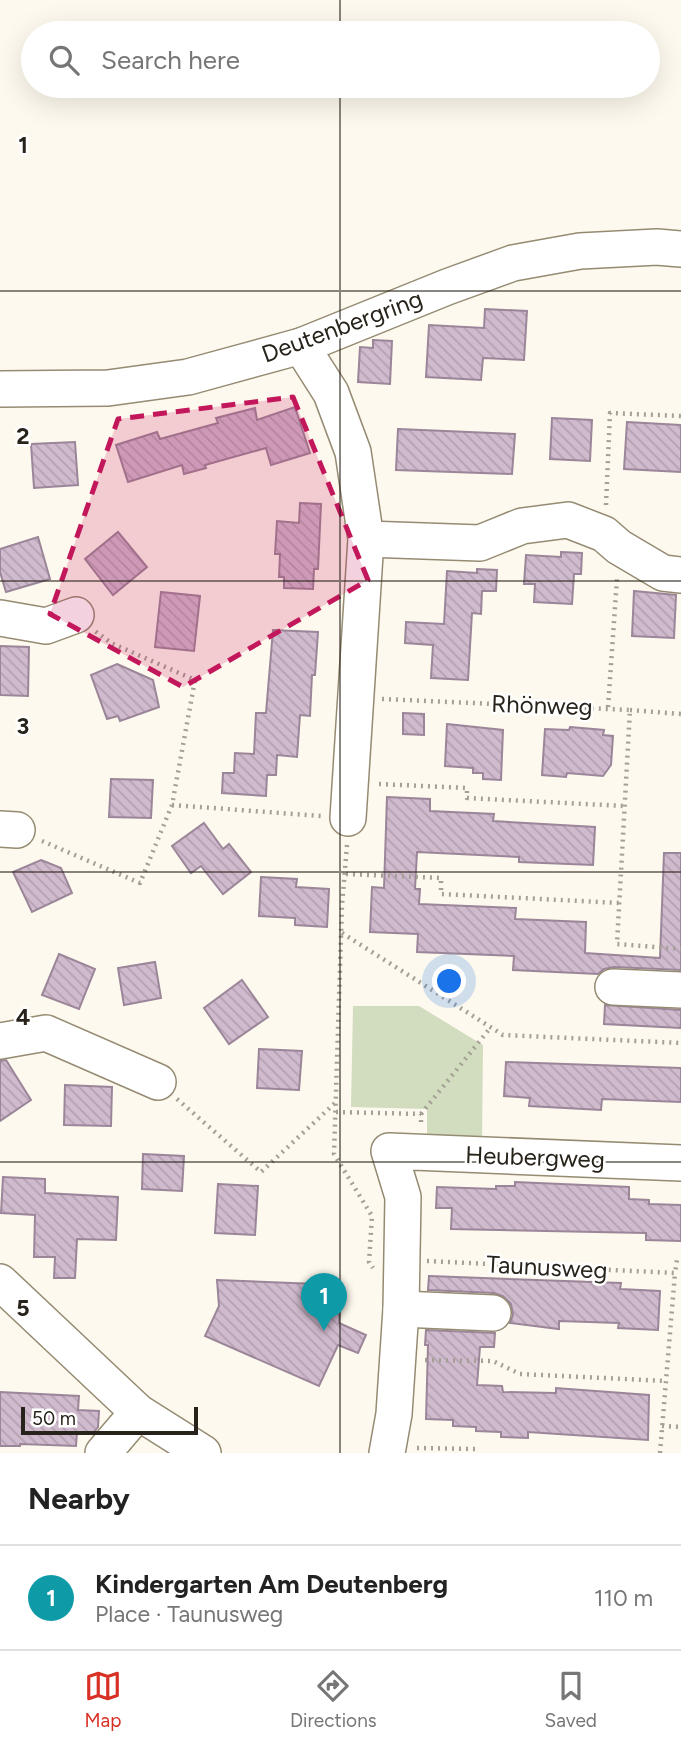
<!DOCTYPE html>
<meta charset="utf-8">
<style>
:root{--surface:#fff;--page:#f6f6f6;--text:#222;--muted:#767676;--line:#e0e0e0;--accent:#d93025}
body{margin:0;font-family:Figtree,sans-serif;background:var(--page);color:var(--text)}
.scale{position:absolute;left:21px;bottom:18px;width:177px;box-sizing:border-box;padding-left:7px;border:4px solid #28231a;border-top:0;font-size:19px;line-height:24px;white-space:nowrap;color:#28231a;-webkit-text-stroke:5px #fff;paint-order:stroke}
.you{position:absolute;left:450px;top:982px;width:24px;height:24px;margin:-18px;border:5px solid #fff;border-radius:50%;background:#1a73e8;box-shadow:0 0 0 10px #1a73e833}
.badge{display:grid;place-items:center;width:46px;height:46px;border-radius:50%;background:var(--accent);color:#fff;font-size:23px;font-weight:700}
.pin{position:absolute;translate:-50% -58px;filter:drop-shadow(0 2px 4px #0008)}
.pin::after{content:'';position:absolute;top:37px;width:24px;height:21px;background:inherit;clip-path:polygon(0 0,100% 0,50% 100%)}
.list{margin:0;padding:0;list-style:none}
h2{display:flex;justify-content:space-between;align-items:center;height:91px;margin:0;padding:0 28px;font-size:30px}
h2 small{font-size:23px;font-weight:400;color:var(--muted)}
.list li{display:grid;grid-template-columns:46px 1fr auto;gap:21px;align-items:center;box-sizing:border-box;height:105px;padding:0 28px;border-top:2px solid var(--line)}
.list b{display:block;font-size:26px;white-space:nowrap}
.list p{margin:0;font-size:23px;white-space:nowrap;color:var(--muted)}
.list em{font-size:23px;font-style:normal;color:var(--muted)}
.icon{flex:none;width:38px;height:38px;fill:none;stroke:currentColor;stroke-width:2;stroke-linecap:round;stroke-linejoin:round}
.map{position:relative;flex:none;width:681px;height:1453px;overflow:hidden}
.search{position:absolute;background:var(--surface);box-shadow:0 7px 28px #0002;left:21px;right:21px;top:21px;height:77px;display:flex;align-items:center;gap:18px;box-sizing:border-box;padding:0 24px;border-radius:38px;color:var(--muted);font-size:26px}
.sheet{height:196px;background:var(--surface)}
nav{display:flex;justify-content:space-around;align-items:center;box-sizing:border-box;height:98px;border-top:2px solid var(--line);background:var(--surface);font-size:19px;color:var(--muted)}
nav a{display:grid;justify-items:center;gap:4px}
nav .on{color:var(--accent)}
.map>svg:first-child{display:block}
.park{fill:#d1ddbe}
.building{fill:url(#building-back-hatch);stroke:#9b8699;stroke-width:2}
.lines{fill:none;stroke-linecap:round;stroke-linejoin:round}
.minor-casing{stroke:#958b72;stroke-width:38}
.path{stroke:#a5a096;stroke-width:4.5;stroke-dasharray:2 5;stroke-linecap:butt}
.minor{stroke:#fff;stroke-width:35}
.marked{fill:#c2185b;fill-opacity:0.2;stroke:#c2185b;stroke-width:5;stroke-dasharray:14 9;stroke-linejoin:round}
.grid{fill:none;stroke:#28231a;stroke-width:2;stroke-opacity:0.55}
.labels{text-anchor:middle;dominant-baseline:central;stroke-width:5;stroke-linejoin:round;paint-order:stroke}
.street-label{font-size:24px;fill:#28231a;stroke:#fff}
.grid-label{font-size:23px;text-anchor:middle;font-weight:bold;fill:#28231a;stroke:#fff;stroke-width:5;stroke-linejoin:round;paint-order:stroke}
</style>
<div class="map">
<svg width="681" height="1453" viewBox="0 0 681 1453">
<defs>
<pattern id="building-back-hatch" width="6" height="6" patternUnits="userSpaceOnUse" patternTransform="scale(1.75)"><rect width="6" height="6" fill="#d0bace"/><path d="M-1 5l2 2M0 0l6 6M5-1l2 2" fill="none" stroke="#b3a0b0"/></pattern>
</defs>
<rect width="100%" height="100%" fill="#fef9ee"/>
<polygon class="park" points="353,1006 419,1006 483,1045 482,1144 427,1142 427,1109 351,1107"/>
<g class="building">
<polygon points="485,309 527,311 524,360 483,358 481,380 426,377 429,325 484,328"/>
<polygon points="373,340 392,341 390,384 358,382 360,347 373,348"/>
<polygon points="295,407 310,453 271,465 266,448 205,465 206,468 184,474 182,465 128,482 116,445 157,432 160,439 218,423 216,418 255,408 257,420"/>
<polygon points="552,418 592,420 590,461 550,459"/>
<polygon points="627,422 681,425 681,472 624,469"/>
<polygon points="398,429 515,434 512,474 396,470"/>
<polygon points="75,442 78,485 34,488 31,444"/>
<polygon points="300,503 321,504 318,569 314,569 313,589 284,588 284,577 279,577 280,554 275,554 277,521 299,523"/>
<polygon points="118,532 147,567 113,595 85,559"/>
<polygon points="38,537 50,579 6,592 0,572 0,549"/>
<polygon points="561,552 582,553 581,574 574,574 572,604 534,602 535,584 524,584 526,555 561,557"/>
<polygon points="477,569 497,570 496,591 482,591 481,614 472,613 468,680 431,678 433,645 405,643 406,622 444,624 447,571 477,573"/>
<polygon points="634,591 676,595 674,638 632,636"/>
<polygon points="161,592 200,596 194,651 155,647"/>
<polygon points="273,630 318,632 315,675 312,675 310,716 300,715 297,757 277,755 276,775 267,775 266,796 222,793 223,773 234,773 235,753 254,754 256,713 266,713"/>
<polygon points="0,646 29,647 28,696 0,695"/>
<polygon points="117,664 153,680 159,707 120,721 118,716 107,719 91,675"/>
<polygon points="403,713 424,714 424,735 403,734"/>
<polygon points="447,724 503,730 501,780 483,779 483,773 473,773 473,768 445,766"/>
<polygon points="570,727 604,730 603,735 613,736 611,765 603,776 567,773 566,777 542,775 545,729 569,730"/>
<polygon points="111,779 153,780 151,818 109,817"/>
<polygon points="387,797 430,799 430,811 494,814 493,821 595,827 593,865 519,862 519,857 417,852 415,889 420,889 419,904 516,908 515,919 586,922 585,953 660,958 664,853 681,853 681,970 614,967 604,969 598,974 513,970 514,956 417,952 418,934 370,932 372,887 384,888"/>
<polygon points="204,823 223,849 229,844 251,872 223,894 201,866 191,873 172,846"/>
<polygon points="41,860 61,868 72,893 32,912 13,872"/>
<polygon points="261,877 297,879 296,887 329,889 327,927 295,925 295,918 259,916"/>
<polygon points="59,954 95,969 79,1009 42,995"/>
<polygon points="155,962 161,998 124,1005 118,968"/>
<polygon points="242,980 268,1017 229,1044 204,1008"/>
<polygon points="605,1005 681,1010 681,1028 604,1024"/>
<polygon points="259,1049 302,1051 299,1090 257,1088"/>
<polygon points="6,1060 31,1100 0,1121 0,1061"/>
<polygon points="506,1062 681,1068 681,1102 602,1099 601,1110 529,1106 530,1098 504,1096"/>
<polygon points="65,1085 112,1087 111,1126 64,1125"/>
<polygon points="143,1154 184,1156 182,1191 142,1189"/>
<polygon points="3,1177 45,1179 45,1193 118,1197 116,1240 77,1239 75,1278 54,1278 55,1257 34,1257 35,1215 1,1213"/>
<polygon points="515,1182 629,1187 629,1199 649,1200 649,1204 681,1205 681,1241 646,1240 646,1233 451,1229 452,1208 436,1208 437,1187 496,1189 496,1186 515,1186"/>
<polygon points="218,1184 258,1186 255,1235 215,1233"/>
<polygon points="429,1276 621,1283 620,1289 660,1291 658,1330 618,1328 619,1323 559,1321 559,1329 510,1323 513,1315 511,1304 503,1296 494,1293 428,1290"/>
<polygon points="217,1280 341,1285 339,1323 366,1335 358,1353 338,1345 319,1386 205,1336 219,1306"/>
<polygon points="426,1330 495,1333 494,1347 480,1347 477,1385 502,1386 503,1392 556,1393 556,1388 649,1395 648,1440 528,1432 528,1438 501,1437 501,1432 476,1431 476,1427 453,1426 453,1420 426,1419 428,1345 425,1345"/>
<polygon points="0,1392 79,1396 78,1410 99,1411 98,1427 94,1432 77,1432 76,1446 20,1444 20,1446 0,1446"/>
</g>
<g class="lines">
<defs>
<g id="minor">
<polyline points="301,346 331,393 353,452 366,539 348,818"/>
<polyline points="0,389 108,388 188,377 301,346 447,287 513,263 580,251 657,247 681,249"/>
<polyline points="366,539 480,543 522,526 568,520 604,534 619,547 663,573 681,575"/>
<polyline points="0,618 46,626 76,615"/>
<polyline points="0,829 17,830"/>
<polyline points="613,987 681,990"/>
<polyline points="0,1041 46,1033 158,1082"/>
<polyline points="0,1282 138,1412 203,1453"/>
<polyline points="401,1309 493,1313"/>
<polyline points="103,1453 138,1412"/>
<polyline points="387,1453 394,1414 401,1309 403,1197 389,1151 681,1163"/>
</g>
</defs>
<use href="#minor" class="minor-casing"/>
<g class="path">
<polyline points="606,505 610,413 681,416"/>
<polyline points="382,699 630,710 617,944 681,949"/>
<polyline points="608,707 617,579"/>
<polyline points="630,710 681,714"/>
<polyline points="379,784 467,788 467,798 624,806"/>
<polyline points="172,805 321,816"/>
<polyline points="42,841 140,883 172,805 195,680 111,643 95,631"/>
<polyline points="347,845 342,905 334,1154 372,1216 369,1262 373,1268"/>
<polyline points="346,874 441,878 441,894 620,903"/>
<polyline points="342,933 503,1035 681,1043"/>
<polyline points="177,1099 261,1172 335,1103"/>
<polyline points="336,1112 421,1114 421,1126"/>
<polyline points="421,1114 491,1027"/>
<polyline points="427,1261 675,1273 677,1260 681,1260"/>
<polyline points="425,1360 493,1361 520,1374 666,1381"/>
<polyline points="662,1426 681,1427"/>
<polyline points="417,1448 475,1449 475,1453"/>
<polyline points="660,1453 675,1273"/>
</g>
<use href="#minor" class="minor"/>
</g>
<path class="marked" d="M293,397L368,580L183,687L50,614L118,419Z"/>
<path class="grid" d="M340,0V33M340,86V1453M0,291H681M0,581H681M0,872H681M0,1162H681"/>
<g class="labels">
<g class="street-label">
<text transform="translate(342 326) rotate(-20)">Deutenbergring</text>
<text transform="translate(542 705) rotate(2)">Rhönweg</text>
<text transform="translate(535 1157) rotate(2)">Heubergweg</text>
<text transform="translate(547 1267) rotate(3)">Taunusweg</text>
</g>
</g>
<g class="grid-label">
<text x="23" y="153">1</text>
<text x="23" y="444">2</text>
<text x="23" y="734">3</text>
<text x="23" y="1025">4</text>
<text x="23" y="1316">5</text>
</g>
</svg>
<div class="scale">50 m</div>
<div class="you"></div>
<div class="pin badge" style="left:324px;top:1331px;background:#0f9aa8">1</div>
<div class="search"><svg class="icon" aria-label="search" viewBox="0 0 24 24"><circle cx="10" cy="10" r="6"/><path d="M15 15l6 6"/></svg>Search here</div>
</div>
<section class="sheet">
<h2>Nearby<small></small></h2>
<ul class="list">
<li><span class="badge" style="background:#0f9aa8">1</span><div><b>Kindergarten Am Deutenberg</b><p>Place · Taunusweg</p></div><em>110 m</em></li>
</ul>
</section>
<nav>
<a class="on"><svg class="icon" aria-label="map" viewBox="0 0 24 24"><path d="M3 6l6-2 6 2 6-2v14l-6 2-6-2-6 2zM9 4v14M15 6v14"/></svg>Map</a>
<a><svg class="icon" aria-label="directions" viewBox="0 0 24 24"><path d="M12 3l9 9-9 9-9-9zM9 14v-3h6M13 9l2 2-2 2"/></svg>Directions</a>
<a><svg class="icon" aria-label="saved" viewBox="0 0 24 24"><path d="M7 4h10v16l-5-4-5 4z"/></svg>Saved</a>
</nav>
